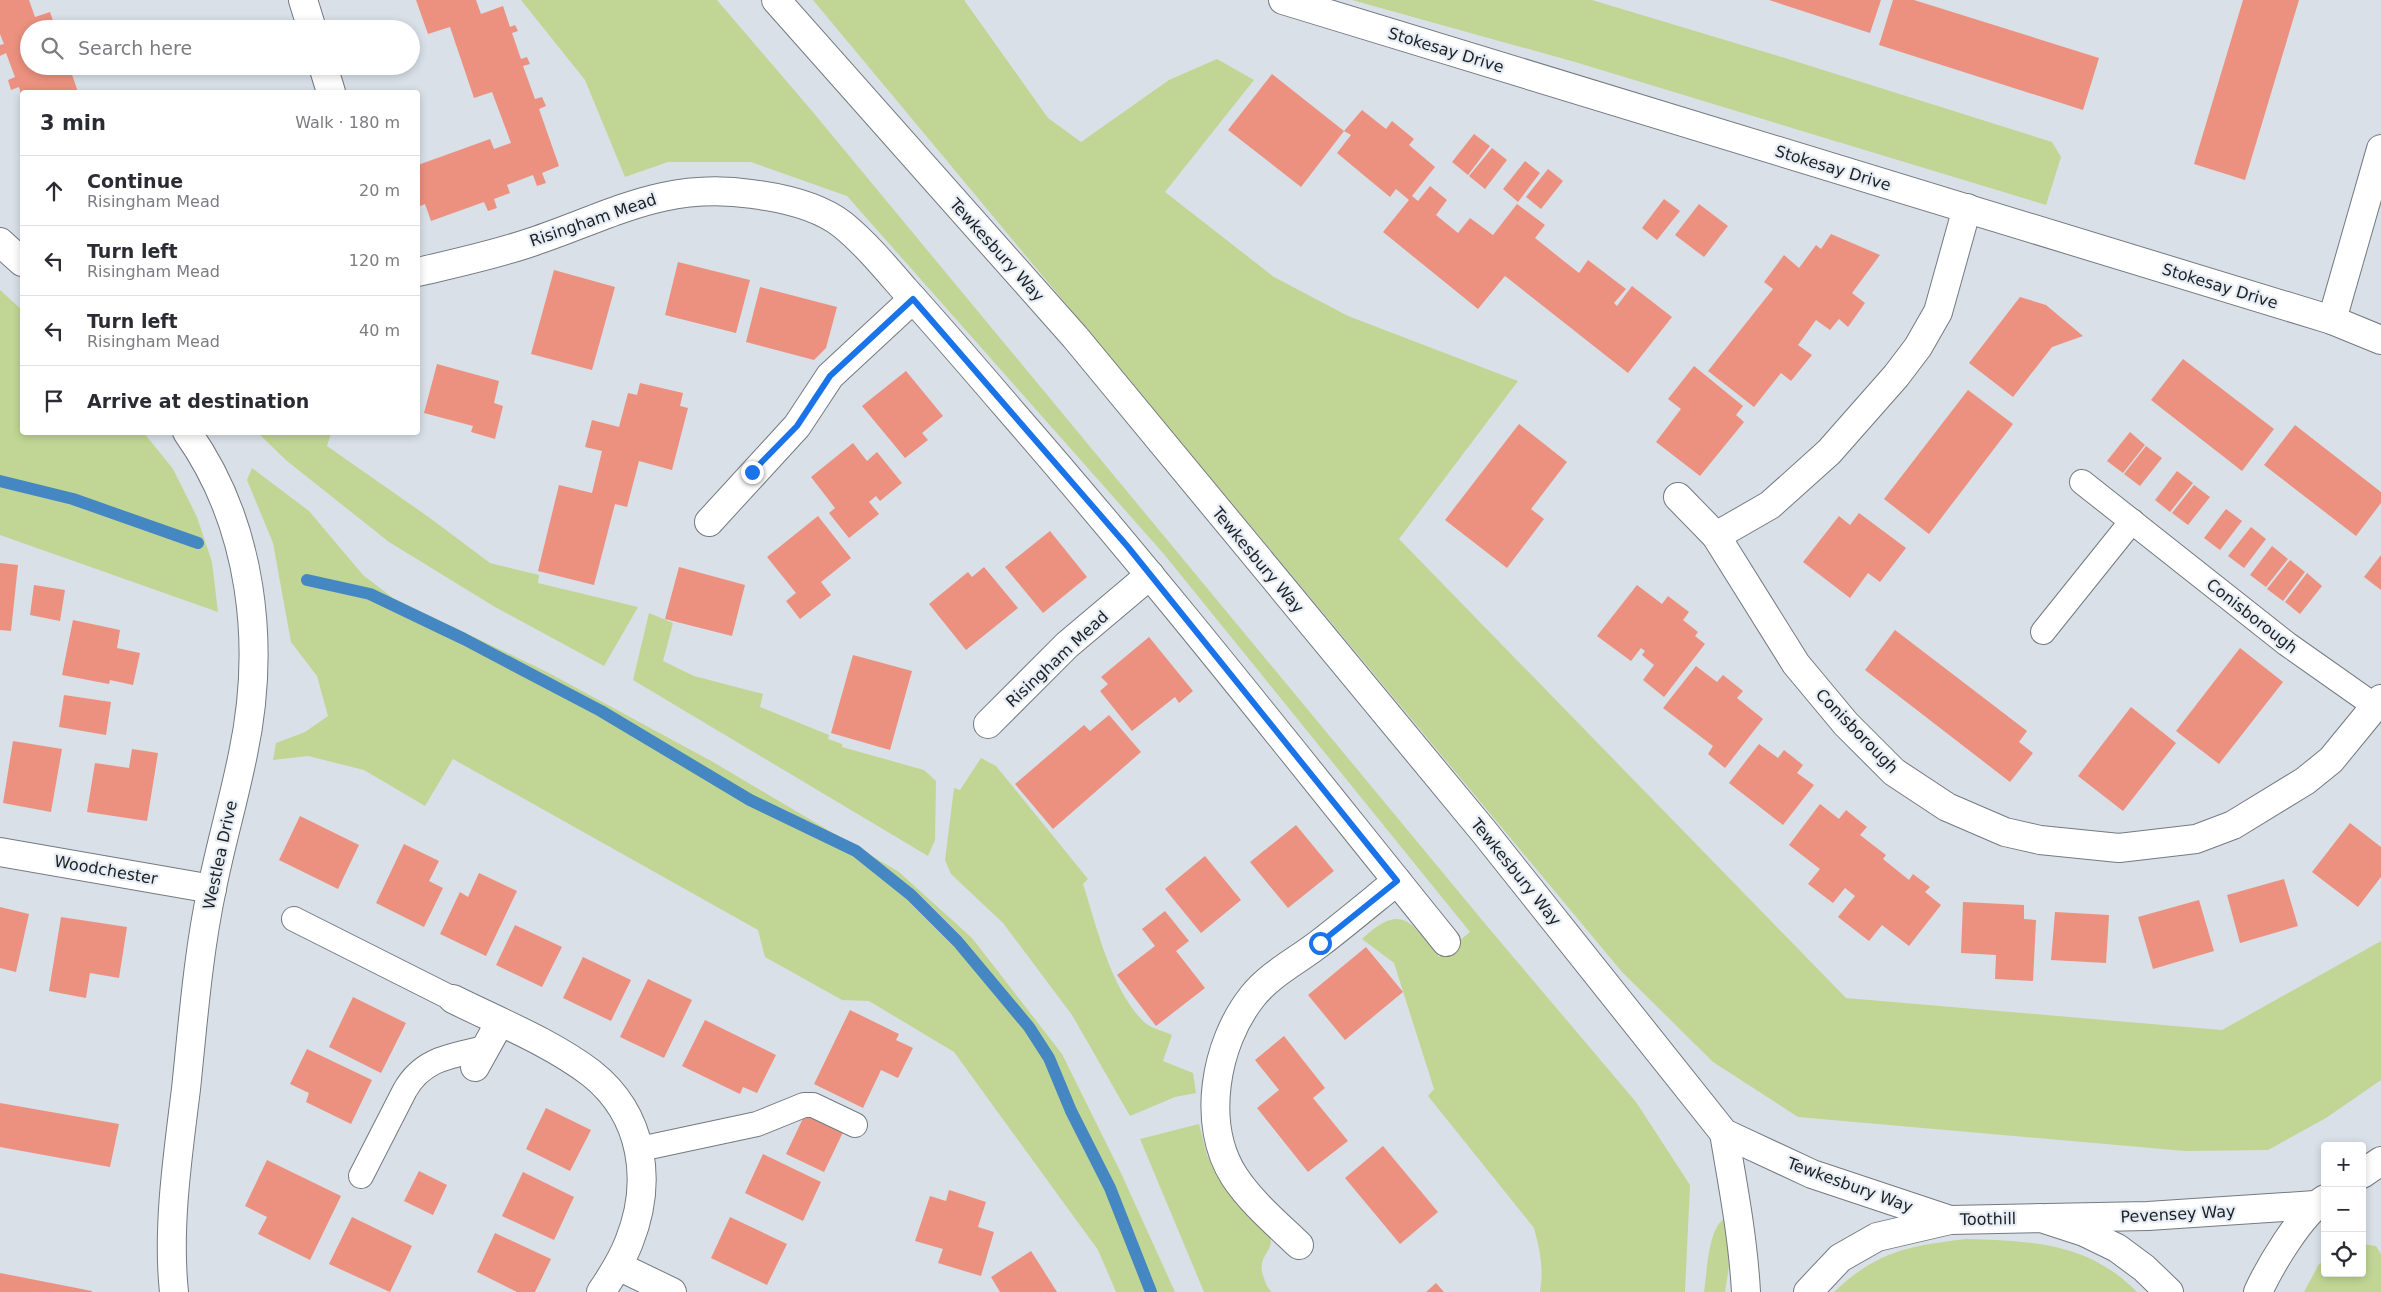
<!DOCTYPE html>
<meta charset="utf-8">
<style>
:root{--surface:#fff;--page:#f2f2f3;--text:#2b2b33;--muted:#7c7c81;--line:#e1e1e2}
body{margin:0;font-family:"DejaVu Sans",sans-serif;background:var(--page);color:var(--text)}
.controls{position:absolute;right:15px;bottom:15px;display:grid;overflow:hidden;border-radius:5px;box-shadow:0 2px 8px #0003}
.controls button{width:45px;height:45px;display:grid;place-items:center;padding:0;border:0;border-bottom:1px solid var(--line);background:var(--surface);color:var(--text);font:25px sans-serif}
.stop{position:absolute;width:15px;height:15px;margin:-11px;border:4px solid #1a73e8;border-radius:50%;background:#fff}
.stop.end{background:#1a73e8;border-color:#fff;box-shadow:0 1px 5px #0008}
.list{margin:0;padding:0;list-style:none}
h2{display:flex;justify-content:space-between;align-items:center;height:65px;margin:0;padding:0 20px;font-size:21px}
h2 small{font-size:16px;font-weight:400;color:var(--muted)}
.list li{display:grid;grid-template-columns:32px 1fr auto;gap:15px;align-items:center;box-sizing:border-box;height:70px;padding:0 20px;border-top:1px solid var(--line)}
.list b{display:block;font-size:19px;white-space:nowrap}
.list p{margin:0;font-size:16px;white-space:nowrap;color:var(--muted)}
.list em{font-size:16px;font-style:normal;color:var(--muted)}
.icon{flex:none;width:28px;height:28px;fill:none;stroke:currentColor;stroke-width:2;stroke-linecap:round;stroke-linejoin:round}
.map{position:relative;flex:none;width:2381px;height:1292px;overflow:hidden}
.search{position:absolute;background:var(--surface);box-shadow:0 2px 8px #0003;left:20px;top:20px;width:400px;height:55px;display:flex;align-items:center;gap:12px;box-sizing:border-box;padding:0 18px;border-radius:28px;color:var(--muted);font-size:19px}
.panel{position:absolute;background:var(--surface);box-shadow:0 2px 8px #0003;left:20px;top:90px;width:400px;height:345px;border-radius:5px}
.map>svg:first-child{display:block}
.green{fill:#c1d694}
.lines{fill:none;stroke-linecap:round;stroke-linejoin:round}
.stream{stroke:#4487c3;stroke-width:12}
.building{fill:#ec917f}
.service-casing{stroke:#747a81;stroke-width:26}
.minor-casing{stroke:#747a81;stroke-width:30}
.secondary-casing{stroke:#747a81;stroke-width:30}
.service{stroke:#fff;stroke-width:24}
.minor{stroke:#fff;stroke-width:28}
.secondary{stroke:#fff;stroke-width:28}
.route{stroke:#1a73e8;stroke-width:6}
.labels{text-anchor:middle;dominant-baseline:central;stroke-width:4.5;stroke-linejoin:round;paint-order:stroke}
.street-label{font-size:16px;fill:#1d2022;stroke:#e6edf5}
</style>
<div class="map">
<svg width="2381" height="1292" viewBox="0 0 2381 1292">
<rect width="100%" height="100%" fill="#d9e0e8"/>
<g class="green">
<path d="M521,0H717L812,111L1487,926L1636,1102L1690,1185L1685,1292H1540C1544,1269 1540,1250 1534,1228L1428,1096L1434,1089L1394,963L1362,939C1402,901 1412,923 1439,957L1470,932L1163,553L847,196L751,162H668L625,177L585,80Z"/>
<polygon points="813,0 964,0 1048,118 1081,142 1169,80 1217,59 1254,80 1165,192 1274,277 1348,316 1518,381 1399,539 1846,998 2222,1030 2381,941 2381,1080 2326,1118 2268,1150 2185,1151 1798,1117 1713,1062 1622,972"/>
<polygon points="1352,0 1592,0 1785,58 2052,142 2061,157 2046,205 1575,62"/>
<polygon points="0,290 22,310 22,432 144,433 173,469 197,517 212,562 218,612 0,535"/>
<polygon points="258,433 331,433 327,446 430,518 490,563 539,575 538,583 638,607 604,666 495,607 389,542 287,461"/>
<polygon points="252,468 309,511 363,575 393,598 547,672 713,762 899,872 972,938 1062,1054 1121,1173 1175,1292 1116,1292 1098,1250 954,1052 869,1001 842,1000 765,957 758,930 453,759 425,806 364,770 308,756 273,760 276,743 305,732 328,716 317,676 291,642 273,543 247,480"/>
<polygon points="649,613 673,623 663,661 694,676 763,694 760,707 829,735 828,739 842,744 842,747 924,770 936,781 935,840 928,856 633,680"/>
<path d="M981,758L996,766L1088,879L1083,884C1097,928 1111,989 1144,1022C1150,1028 1164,1031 1172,1035L1163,1061L1193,1073L1196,1093L1175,1097L1130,1116L1072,1015L1003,923L951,874L945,860L954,788L960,790Z"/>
<path d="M1199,1124L1207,1155L1226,1190L1270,1236C1275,1253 1255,1255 1264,1278C1266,1284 1267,1288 1272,1292H1204L1140,1139Z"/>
<path d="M1726,1218L1729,1266L1725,1292H1704C1707,1274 1708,1225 1726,1218Z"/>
<path d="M1966,1239C2032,1241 2088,1242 2137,1292H1834C1877,1251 1909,1246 1966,1239Z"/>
<polygon points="2362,1244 2376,1246 2381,1254 2381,1292 2304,1292 2319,1264 2325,1261 2325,1273 2362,1273"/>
</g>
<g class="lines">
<g class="stream">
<polyline points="0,481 73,499 198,543"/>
<polyline points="307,580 370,594 464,639 601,711 750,800 856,851 911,895 958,942 1029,1027 1049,1058 1071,1111 1110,1188 1151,1292"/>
</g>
</g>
<g class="building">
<polygon points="0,0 29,0 35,17 50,12 56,29 29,29 29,66 69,66 78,92 22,92 22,98 19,87 11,90 8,80 15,77 6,53 0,56 0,45 4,44 0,34"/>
<polygon points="416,0 476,0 481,14 503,6 510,27 515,25 518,31 512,33 521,59 527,57 530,64 523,66 535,99 542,97 546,106 539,109 559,166 542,173 546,183 537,186 533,175 507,185 510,193 494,199 497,208 488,211 484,202 431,221 425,204 418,207 418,165 490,139 494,149 511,143 492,92 474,98 450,27 428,34"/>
<polygon points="1769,0 1881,0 1870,33"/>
<polygon points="1893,0 1914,0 2099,58 2083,110 1879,45"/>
<polygon points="2243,0 2299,0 2245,180 2194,164"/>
<polygon points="1272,74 1344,131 1301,187 1228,130"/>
<polygon points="1362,110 1386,129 1392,121 1414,139 1409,145 1435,167 1412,196 1418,201 1430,186 1447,200 1436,215 1458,233 1470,218 1493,235 1517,204 1545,225 1535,238 1560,258 1579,273 1588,260 1626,289 1614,303 1617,306 1632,286 1672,317 1628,373 1505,276 1478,309 1383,232 1409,200 1396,189 1390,197 1337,153 1351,135 1344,131"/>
<polygon points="1474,134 1490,146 1468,175 1452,162"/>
<polygon points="1492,148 1507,160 1485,189 1469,176"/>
<polygon points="1525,161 1540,173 1518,202 1503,189"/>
<polygon points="1548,169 1563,181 1541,209 1526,197"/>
<polygon points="1664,199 1680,211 1657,240 1642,228"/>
<polygon points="1699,204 1728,226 1704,257 1675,235"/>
<polygon points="1831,234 1880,255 1852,293 1865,303 1848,327 1839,319 1830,330 1816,320 1798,345 1812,355 1791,381 1781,373 1754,407 1708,371 1773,289 1764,282 1784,255 1799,268 1816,245 1821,249"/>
<polygon points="678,262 750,280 736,333 665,315"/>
<polygon points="554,270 615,287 592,370 531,354"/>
<polygon points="760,287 837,307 826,348 814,360 746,342"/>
<polygon points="2020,297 2046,305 2083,336 2052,347 2013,397 1969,363"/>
<polygon points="2183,359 2274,429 2242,471 2151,400"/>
<polygon points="437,364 499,381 494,403 503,406 495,439 471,432 473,426 424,413"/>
<polygon points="1694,366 1743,406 1736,415 1744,422 1700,476 1656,442 1681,409 1668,399"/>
<polygon points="906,371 943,416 922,433 928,440 905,458 862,406"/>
<polygon points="640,383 683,393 680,406 688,408 672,470 639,461 627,507 615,504 594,585 538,571 559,485 592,493 602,451 585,447 592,420 619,427 628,393 637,395"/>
<polygon points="1968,390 2013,424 1929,534 1884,499"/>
<polygon points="1519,424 1567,462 1531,509 1544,519 1507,568 1445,520"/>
<polygon points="2295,425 2381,492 2381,503 2356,536 2264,465"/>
<polygon points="2130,432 2145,445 2123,473 2107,461"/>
<polygon points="853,443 867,461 877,452 902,483 880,501 876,496 869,502 879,514 849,538 829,513 835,508 811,477"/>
<polygon points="2146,446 2162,458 2140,486 2124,474"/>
<polygon points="2177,471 2193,483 2170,512 2155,500"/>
<polygon points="2194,485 2210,497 2188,525 2172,513"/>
<polygon points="2226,509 2242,521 2220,550 2204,538"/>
<polygon points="1859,513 1906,548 1880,582 1868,573 1850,598 1803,562 1839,516 1850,525"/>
<polygon points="818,516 851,558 821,582 831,595 800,619 786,601 796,593 767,557"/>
<polygon points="2251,527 2266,539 2244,568 2228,556"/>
<polygon points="1050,531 1087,577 1043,613 1005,567"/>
<polygon points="2272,546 2288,559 2266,587 2250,575"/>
<polygon points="2381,555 2381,590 2364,577"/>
<polygon points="2290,560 2305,572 2283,601 2267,589"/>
<polygon points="0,563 18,565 11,631 0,630"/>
<polygon points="679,567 745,585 732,636 665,619"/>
<polygon points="984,567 1018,608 966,650 929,604 968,572 972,577"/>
<polygon points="2307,573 2322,586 2300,614 2285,602"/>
<polygon points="34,585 65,590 60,621 30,615"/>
<polygon points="1637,585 1662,604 1668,596 1689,612 1683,620 1698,632 1695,636 1705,644 1664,697 1643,680 1654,665 1642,655 1645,651 1641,648 1631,661 1597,636"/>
<polygon points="73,620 120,630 117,648 140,653 133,685 110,680 109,684 62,675"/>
<polygon points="1895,630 2027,731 2019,742 2033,753 2010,782 1865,670"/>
<polygon points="1149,637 1193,691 1179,703 1175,697 1132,731 1100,691 1108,684 1101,677"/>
<polygon points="2240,648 2283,682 2219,764 2176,731"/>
<polygon points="853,655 912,671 890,750 831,733"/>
<polygon points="1696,666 1717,682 1723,675 1743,691 1737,698 1763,719 1725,768 1708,754 1713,746 1663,708"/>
<polygon points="64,695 111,702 106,735 59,727"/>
<polygon points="2131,707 2176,743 2123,811 2078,776"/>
<polygon points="1109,715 1141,752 1053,829 1015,784 1084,725 1090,731"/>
<polygon points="13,741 62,749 51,812 3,803"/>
<polygon points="1759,744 1778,758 1784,750 1803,765 1797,773 1814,785 1783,825 1729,783"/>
<polygon points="132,749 158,753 147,821 87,812 95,763 129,768"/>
<polygon points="1820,804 1839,819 1846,810 1867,827 1860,835 1886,855 1883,859 1909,880 1913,874 1930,887 1925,892 1941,905 1909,946 1882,925 1869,941 1838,917 1855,896 1845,888 1833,903 1808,884 1820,869 1789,845"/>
<polygon points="300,816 359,845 338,889 279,860"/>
<polygon points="2350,823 2381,847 2381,877 2358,907 2312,872"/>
<polygon points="1296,825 1334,871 1288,908 1250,862"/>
<polygon points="404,844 439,861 429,881 443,888 424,927 376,903"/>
<polygon points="1205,856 1241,900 1201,933 1165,889"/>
<polygon points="479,873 517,891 486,956 440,934 460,892 468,897"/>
<polygon points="2284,879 2298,926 2240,943 2227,895"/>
<polygon points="2199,900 2214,951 2153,969 2138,917"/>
<polygon points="1963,902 2024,905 2024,919 2036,920 2033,981 1995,979 1996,955 1961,953"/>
<polygon points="0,907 29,914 16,972 0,968"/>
<polygon points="1165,911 1189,941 1176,951 1205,988 1156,1026 1117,975 1155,946 1142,929"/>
<polygon points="2055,912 2109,915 2106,963 2051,960"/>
<polygon points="61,917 127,927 119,978 90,973 86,998 49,991"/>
<polygon points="515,925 562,947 542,987 496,965"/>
<polygon points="1366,947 1403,992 1345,1040 1308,995"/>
<polygon points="583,957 631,980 611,1021 563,998"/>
<polygon points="648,979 692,1000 664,1058 620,1037"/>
<polygon points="353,997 406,1023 381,1073 329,1047"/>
<polygon points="850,1010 899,1034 896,1040 913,1048 898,1078 881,1070 863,1108 814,1084"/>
<polygon points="705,1020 776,1055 757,1093 743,1087 740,1094 682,1066"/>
<polygon points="1284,1036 1325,1088 1313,1098 1348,1141 1308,1172 1257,1108 1279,1090 1255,1060"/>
<polygon points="307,1049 372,1080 351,1124 306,1102 309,1093 290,1084"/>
<polygon points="0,1103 119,1124 110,1167 0,1147"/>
<polygon points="546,1108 591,1130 570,1171 526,1149"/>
<polygon points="807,1110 845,1128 824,1172 786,1154"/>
<polygon points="1383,1146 1438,1212 1400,1244 1345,1178"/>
<polygon points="763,1154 821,1182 803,1221 745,1193"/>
<polygon points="267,1160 341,1196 310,1260 258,1234 267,1217 245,1206"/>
<polygon points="419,1171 447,1185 433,1215 404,1201"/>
<polygon points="523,1172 574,1197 554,1240 502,1216"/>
<polygon points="949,1190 986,1202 978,1227 994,1232 981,1276 938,1263 943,1249 915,1241 930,1196 946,1201"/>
<polygon points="352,1217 412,1246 390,1292 329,1264"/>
<polygon points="730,1217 787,1244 767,1285 711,1258"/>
<polygon points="495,1233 551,1259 535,1292 517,1292 477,1272"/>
<polygon points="1031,1251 1057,1292 1000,1292 991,1277"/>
<polygon points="0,1273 92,1291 92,1292 0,1292"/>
<polygon points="1436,1283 1444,1292 1426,1292"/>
</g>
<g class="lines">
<defs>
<g id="service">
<polyline points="2082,482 2287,644 2375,706"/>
<polyline points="2043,632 2132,521"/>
<polyline points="294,919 453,999"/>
<polyline points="640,1149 757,1124 804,1105 813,1105 855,1125"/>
<path d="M361,1176L405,1090C423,1058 452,1056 485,1048"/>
</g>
<g id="minor">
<polyline points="303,0 312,29"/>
<polyline points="1283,0 2332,320 2381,340"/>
<polyline points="323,66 331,92"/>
<polyline points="0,242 22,262"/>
<path d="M418,272C456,263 494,255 532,242C610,216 664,181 752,194C783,198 819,206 843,225C866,244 886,268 905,290C943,332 979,374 1015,416C1164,587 1304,766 1446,942"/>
<polyline points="2332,320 2381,149"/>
<polyline points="1678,497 1716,536 1796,664 1846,724 1894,772 1947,807 2005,832 2040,840 2119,848 2196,839 2233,825 2305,781 2331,760 2381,699"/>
<polyline points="709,522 797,426 830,376 913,299"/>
<polyline points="1716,536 1770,505 1829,452 1896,376 1918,347 1938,312 1967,208"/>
<polyline points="988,724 1067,645 1150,575"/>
<polyline points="0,852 212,889"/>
<path d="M453,999C499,1022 550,1042 591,1073C644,1115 653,1182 629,1242C622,1260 612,1276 601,1292"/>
<polyline points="475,1067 500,1022"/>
<polyline points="2362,1174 2381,1161"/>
<polyline points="2047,1218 2148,1216 2315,1205"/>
<path d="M1299,1245C1276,1223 1251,1202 1234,1176C1201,1124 1215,1044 1252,997C1270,974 1297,961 1320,943C1346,923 1371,902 1397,881"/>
<polyline points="618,1266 672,1292"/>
<path d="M174,1292C167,1227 178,1154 186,1089C193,1022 198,954 212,888C221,843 234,799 243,754C266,645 253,525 187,432"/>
<path d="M2258,1292C2270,1266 2301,1213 2325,1199"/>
</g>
<g id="secondary">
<polyline points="776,0 1075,337 1485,833 1724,1133 1812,1174 1950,1220"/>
<path d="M1724,1133C1733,1186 1743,1238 1746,1292"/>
<polyline points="1808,1292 1840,1258 1877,1237 1950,1220 2041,1218 2084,1232 2117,1248 2144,1268 2169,1292"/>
</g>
</defs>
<use href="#service" class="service-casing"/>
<use href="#minor" class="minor-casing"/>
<use href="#secondary" class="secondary-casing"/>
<use href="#service" class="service"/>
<use href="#minor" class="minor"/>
<use href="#secondary" class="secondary"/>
</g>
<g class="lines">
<polyline class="route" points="752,472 797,426 830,376 913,299 1128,547 1397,881 1320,943"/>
</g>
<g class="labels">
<g class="street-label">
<text transform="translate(1446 50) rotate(17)">Stokesay Drive</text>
<text transform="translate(1833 168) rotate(17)">Stokesay Drive</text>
<text transform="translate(593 220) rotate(-19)">Risingham Mead</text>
<text transform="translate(997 250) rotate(48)">Tewkesbury Way</text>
<text transform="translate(2220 286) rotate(17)">Stokesay Drive</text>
<text transform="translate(1258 560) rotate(50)">Tewkesbury Way</text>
<text transform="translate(2252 616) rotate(38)">Conisborough</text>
<text transform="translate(1057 659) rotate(-43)">Risingham Mead</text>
<text transform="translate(1857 731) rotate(46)">Conisborough</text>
<text transform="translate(220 855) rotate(-78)">Westlea Drive</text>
<text transform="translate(106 870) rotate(10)">Woodchester</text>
<text transform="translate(1516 872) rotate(51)">Tewkesbury Way</text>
<text transform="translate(1850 1185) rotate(20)">Tewkesbury Way</text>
<text transform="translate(2178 1214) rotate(-3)">Pevensey Way</text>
<text transform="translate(1988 1219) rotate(-1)">Toothill</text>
</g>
</g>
</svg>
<div class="controls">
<button>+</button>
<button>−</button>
<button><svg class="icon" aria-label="locate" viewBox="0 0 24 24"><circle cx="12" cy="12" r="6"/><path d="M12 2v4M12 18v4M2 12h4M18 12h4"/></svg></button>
</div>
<div class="stop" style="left:1320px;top:943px"></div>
<div class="stop end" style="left:752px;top:472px"></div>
<div class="search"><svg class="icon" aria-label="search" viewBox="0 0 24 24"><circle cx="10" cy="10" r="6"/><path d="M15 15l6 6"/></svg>Search here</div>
<section class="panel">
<h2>3 min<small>Walk · 180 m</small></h2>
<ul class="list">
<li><svg class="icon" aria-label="ahead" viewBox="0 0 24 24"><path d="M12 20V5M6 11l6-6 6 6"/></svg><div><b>Continue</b><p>Risingham Mead</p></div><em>20 m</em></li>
<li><svg class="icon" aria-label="left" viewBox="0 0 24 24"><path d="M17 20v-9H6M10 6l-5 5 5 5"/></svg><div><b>Turn left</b><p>Risingham Mead</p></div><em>120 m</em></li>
<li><svg class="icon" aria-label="left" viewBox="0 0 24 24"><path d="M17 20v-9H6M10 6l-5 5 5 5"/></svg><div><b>Turn left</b><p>Risingham Mead</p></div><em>40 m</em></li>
<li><svg class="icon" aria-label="arrive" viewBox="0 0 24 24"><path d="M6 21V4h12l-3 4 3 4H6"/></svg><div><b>Arrive at destination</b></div></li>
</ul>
</section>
</div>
